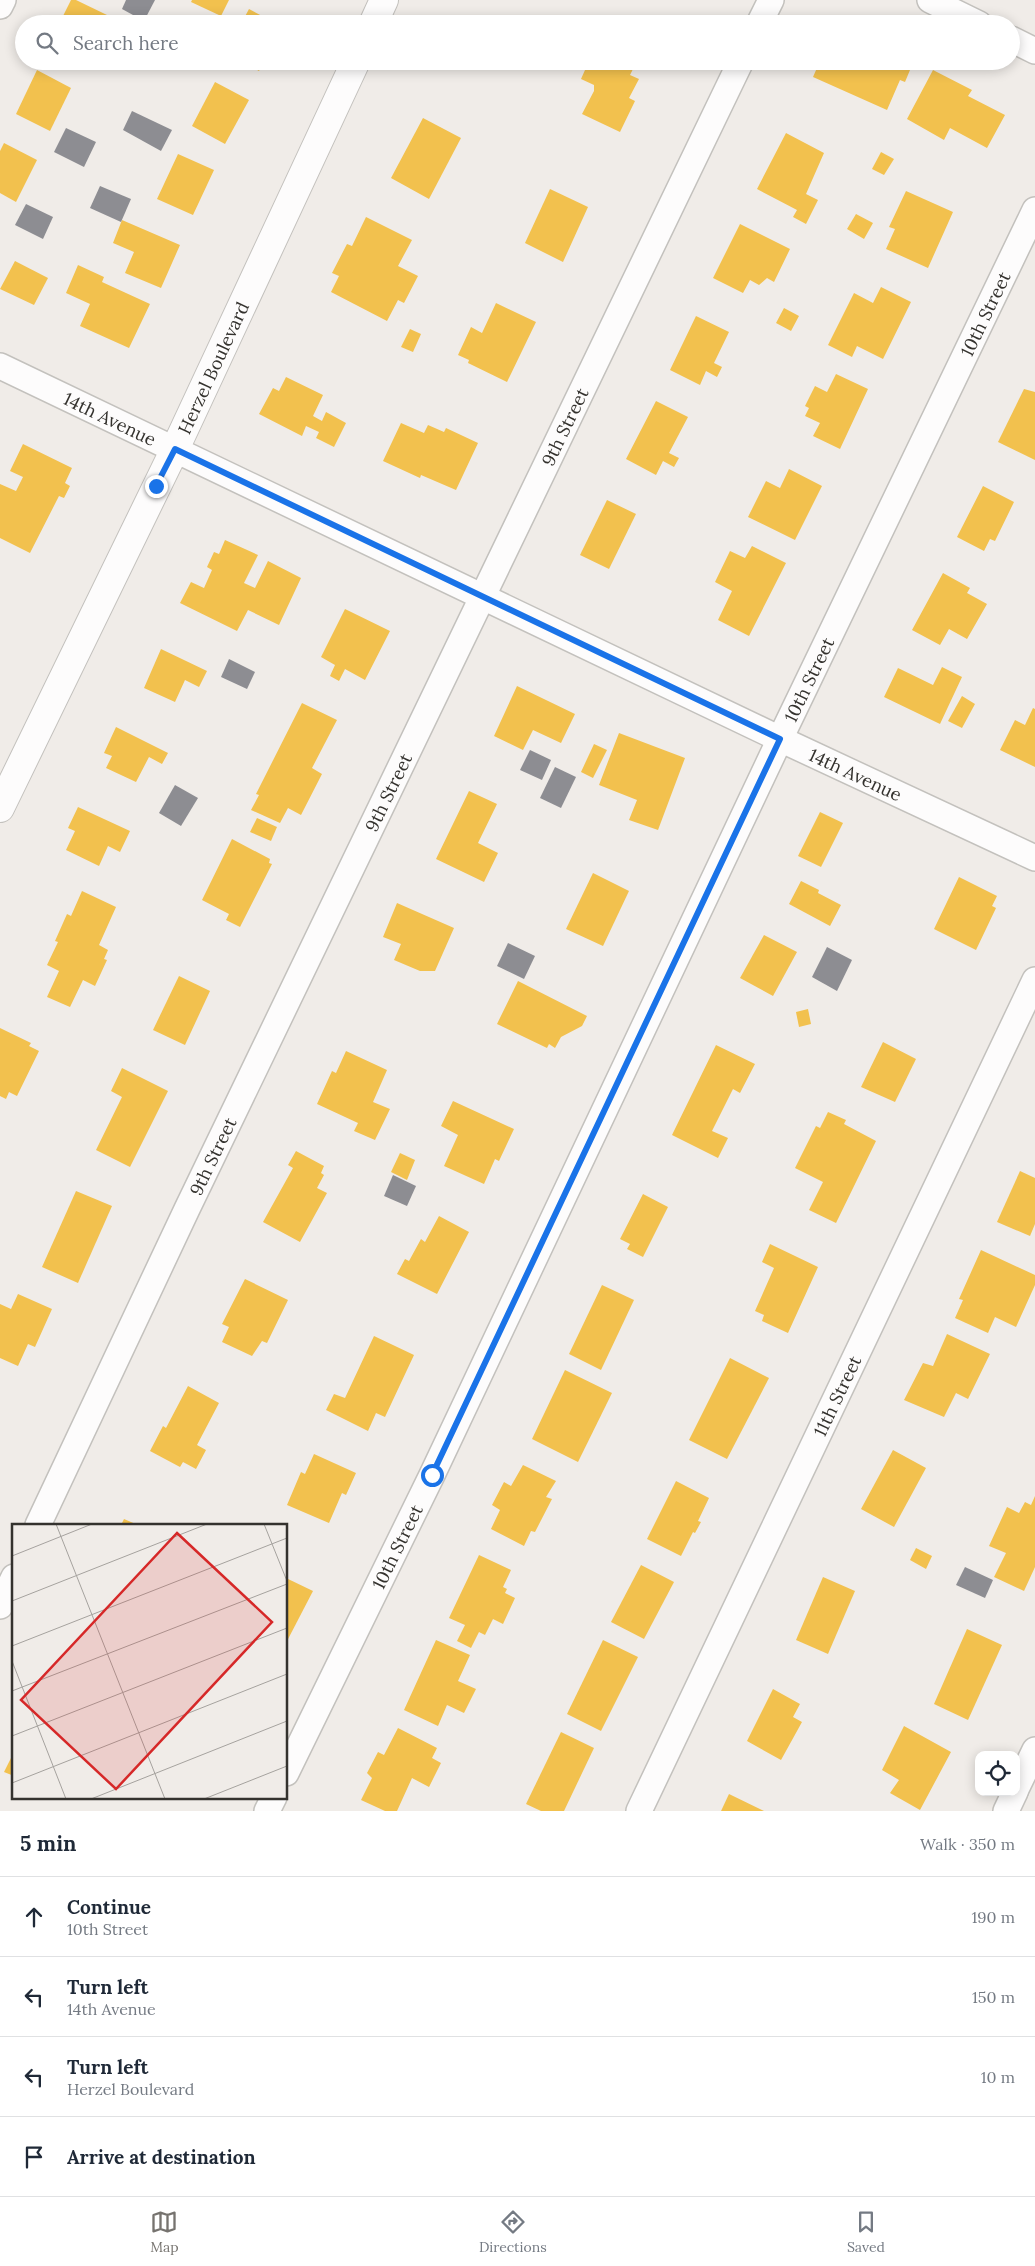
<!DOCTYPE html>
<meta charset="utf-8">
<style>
:root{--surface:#fff;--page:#f2f2f3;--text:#1f2937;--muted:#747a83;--line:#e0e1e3;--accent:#76736f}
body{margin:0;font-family:Lora,serif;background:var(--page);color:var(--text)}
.controls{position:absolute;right:15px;bottom:15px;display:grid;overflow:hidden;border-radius:10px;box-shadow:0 2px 12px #0003}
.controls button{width:45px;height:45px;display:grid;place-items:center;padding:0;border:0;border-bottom:1px solid var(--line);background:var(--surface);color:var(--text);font:25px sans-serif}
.stop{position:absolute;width:15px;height:15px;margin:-11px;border:4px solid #1a73e8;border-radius:50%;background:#fff}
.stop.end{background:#1a73e8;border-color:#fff;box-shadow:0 1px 5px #0008}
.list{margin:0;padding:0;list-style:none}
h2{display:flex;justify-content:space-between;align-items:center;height:65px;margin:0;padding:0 20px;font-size:21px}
h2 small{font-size:16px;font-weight:400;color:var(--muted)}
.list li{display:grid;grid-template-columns:32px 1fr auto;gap:15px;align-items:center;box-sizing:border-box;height:80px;padding:0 20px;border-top:1px solid var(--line)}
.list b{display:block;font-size:19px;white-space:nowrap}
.list p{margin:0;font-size:16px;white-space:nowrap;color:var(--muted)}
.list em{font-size:16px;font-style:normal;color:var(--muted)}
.icon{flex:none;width:28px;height:28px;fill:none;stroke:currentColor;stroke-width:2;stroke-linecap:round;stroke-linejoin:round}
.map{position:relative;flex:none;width:1035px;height:1811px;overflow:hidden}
.search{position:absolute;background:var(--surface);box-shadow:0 2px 12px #0003;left:15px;right:15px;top:15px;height:55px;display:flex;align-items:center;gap:12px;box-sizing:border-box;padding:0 18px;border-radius:28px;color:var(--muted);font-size:19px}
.sheet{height:385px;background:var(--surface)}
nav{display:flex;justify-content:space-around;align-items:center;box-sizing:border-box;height:70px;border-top:1px solid var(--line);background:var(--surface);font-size:14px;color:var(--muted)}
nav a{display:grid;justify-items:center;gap:2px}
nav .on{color:var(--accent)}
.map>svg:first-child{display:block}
.homes{fill:#f2c14e}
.industry{fill:#8d8d92}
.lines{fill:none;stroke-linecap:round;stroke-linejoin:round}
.minor-casing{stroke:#c3c1bd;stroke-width:28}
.tertiary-casing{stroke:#c3c1bd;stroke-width:30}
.minor{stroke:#fdfcfc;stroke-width:25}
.tertiary{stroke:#fdfcfc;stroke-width:28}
.route{stroke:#1a73e8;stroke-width:6}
.labels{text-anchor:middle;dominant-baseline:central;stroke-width:5;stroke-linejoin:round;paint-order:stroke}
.street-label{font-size:18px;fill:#34322e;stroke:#f4ede4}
.inset-road{fill:none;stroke:#a5a29e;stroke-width:1}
.view{fill:#d62828;fill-opacity:0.15;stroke:#d62828;stroke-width:2.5}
.inset-edge{fill:none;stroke:#34322e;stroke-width:2.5}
</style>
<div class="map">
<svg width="1035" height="1811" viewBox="0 0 1035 1811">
<rect width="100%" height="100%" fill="#f0ece8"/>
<g class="homes">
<polygon points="71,0 76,0 107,15 102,24 59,24"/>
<polygon points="192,0 229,0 221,16 191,2"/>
<polygon points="249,9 277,24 241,24"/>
<polygon points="241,61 264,61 259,71"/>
<polygon points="589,61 600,61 606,64 607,61 637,61 630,75 639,79 629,98 635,101 620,132 582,114 594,91 594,85 581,79"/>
<polygon points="820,61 890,61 910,70 905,82 900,80 887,110 813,77"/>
<polygon points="37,70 71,88 50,131 16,114"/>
<polygon points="933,70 972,90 968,96 1005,115 987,148 950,128 944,140 907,119"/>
<polygon points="215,82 249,100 225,144 192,126"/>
<polygon points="423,118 461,138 429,199 391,178"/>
<polygon points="786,133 824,153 806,194 818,200 806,224 793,217 797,210 757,189"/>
<polygon points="4,143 37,160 16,202 0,193 0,151"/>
<polygon points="881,152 894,159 884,175 872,169"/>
<polygon points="178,154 214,170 193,215 157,199"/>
<polygon points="550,189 588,207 563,262 525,243"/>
<polygon points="906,191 953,212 928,268 886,249 895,229 889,227"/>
<polygon points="856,214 873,223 864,239 847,229"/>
<polygon points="366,217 412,240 398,266 418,276 404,303 398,300 387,321 331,292 339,276 332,273 347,244 352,246"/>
<polygon points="122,220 180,245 161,288 125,273 134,252 113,243"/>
<polygon points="740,224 790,249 774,282 767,278 759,285 750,280 743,293 713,278"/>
<polygon points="15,261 48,278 34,305 0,289"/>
<polygon points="78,265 104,277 102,282 150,304 129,348 80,326 90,304 66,293"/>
<polygon points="881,287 911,302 883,359 857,346 852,357 828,345 854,293 873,303"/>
<polygon points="496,303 536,322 507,382 468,363 469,360 458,355 471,327 482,333"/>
<polygon points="784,308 799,316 791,331 776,323"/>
<polygon points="696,316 729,332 714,363 722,367 717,377 706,371 700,385 670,370"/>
<polygon points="410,329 421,334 413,352 401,347"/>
<polygon points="836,374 868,389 840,449 813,436 820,423 805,416 809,408 805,406 815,386 827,392"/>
<polygon points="286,377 323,395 313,416 322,421 326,412 346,423 334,447 316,438 319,432 306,426 302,436 259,414 273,388 279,391"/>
<polygon points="1024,389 1035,392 1035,460 998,442"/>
<polygon points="656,401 688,417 669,453 679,458 674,467 663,461 656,475 626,459"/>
<polygon points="401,423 424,433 428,425 444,432 446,428 478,443 456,490 421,475 420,478 383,461"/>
<polygon points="23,444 72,468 65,483 70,486 64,498 59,496 30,553 0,538 0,484 16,491 23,477 10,471"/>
<polygon points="789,469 822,486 795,540 748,517 766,481 780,488"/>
<polygon points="983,486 1014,502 995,541 990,539 984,551 957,537"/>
<polygon points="607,500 636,514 609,569 580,555"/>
<polygon points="225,540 258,555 244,583 255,588 268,561 301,578 279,625 248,610 237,631 180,603 191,582 204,588 212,570 207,567 214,552 219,554"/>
<polygon points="752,546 786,563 749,636 718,620 732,591 715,582 730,551 745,558"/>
<polygon points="943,573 970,588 967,593 987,604 967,639 949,629 940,645 912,630"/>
<polygon points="345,609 390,631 365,680 345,669 339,681 330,676 335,665 321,657"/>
<polygon points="161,649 207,671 199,687 185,680 175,702 144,688"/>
<polygon points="942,667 962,677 940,724 884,697 898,668 933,685"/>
<polygon points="517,686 575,714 561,743 533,730 523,750 494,736"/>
<polygon points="962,696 975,704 962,728 948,721"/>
<polygon points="302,703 337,720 312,768 322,774 301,815 288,808 280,823 251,810 259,795 256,794"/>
<polygon points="1033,708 1035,709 1035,767 1000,750 1015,720 1025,725"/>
<polygon points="116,727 168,753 162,764 149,757 136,782 106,768 112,756 104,753"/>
<polygon points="619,733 685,758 658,830 629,820 637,800 599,785"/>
<polygon points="594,744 607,750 593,778 581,772"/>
<polygon points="469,791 497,804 478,843 498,853 484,882 436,859"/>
<polygon points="78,807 130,831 120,852 108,846 99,866 66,850 75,831 68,828"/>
<polygon points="820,812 843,823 821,867 798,856"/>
<polygon points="257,818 277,827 271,841 250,832"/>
<polygon points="232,839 270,859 269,863 272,864 240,927 226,920 229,914 202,900"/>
<polygon points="593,873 629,891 603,946 566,929"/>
<polygon points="959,877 997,896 992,906 996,908 976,950 934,929"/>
<polygon points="801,881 819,890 818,893 841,905 830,926 789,904"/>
<polygon points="82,891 116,907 99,945 108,950 104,959 107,960 95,986 83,980 70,1007 47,997 59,971 47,965 58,942 55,941 67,914 71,916"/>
<polygon points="397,903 454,928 435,971 420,971 394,960 401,944 383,937"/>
<polygon points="764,935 797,952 773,996 740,978"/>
<polygon points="179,976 210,991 185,1045 153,1030"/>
<polygon points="518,981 587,1016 582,1026 561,1037 555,1048 549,1044 547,1048 497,1024"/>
<polygon points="808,1009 811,1024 799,1027 796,1012"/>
<polygon points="0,1028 31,1043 29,1046 39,1051 17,1096 9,1092 6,1099 0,1096"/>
<polygon points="883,1042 916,1059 895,1102 861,1087"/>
<polygon points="716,1045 755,1064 740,1093 733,1089 712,1131 728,1138 718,1158 672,1135"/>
<polygon points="346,1051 387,1070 373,1102 390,1109 375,1140 354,1131 358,1123 317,1104 332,1071 336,1073"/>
<polygon points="122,1068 168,1091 130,1167 96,1150 122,1097 111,1091"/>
<polygon points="453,1101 514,1129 499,1161 495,1159 484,1184 444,1166 458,1135 441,1126"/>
<polygon points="828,1112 846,1120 844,1124 876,1141 836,1223 809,1210 823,1182 795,1168 816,1126 820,1128"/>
<polygon points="296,1151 324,1166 321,1173 324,1175 317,1188 327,1193 300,1242 263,1222 293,1168 288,1165"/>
<polygon points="400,1153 415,1160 407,1180 391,1172"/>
<polygon points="1020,1171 1035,1178 1035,1224 1030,1236 997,1222"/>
<polygon points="76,1191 112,1206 78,1283 42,1267"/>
<polygon points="643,1194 668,1207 643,1257 627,1249 630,1244 620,1239"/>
<polygon points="439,1216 469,1232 437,1294 397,1274 405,1259 409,1261 421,1239 425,1242"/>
<polygon points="770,1244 818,1267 788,1333 762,1321 764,1315 755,1311 774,1268 762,1262"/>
<polygon points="981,1250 1035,1275 1035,1285 1016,1327 995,1317 988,1333 955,1318 963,1300 959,1299"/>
<polygon points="245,1279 288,1300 267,1343 262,1341 252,1356 222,1342 229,1327 222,1324"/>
<polygon points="602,1285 634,1300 601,1370 569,1354"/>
<polygon points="18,1294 52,1309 35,1347 28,1344 18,1366 0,1358 0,1304 11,1309"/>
<polygon points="947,1334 990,1354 968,1399 956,1393 944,1417 904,1400 923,1363 933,1366"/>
<polygon points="374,1336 414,1355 385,1417 376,1413 368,1431 326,1410 334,1394 345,1398"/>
<polygon points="730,1358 769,1378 727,1459 689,1440"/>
<polygon points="565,1370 612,1393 578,1462 532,1439"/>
<polygon points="188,1386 219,1403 197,1445 206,1450 196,1469 183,1462 180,1467 150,1451 163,1426 166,1428"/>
<polygon points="893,1450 926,1468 894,1527 861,1509"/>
<polygon points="314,1454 356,1473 346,1495 342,1493 329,1523 287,1505 301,1472 305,1474"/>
<polygon points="523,1465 556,1481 546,1497 552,1499 535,1532 531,1531 524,1546 491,1529 500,1510 492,1505 504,1482 511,1486"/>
<polygon points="676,1481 709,1498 698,1521 701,1522 695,1533 693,1532 681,1556 647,1539"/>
<polygon points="1035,1496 1035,1567 1024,1591 994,1577 1006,1553 989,1546 1007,1507 1019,1513 1025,1502 1031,1505"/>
<polygon points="124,1519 138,1525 121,1525"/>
<polygon points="916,1548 932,1556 926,1569 910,1560"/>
<polygon points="479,1555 511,1570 503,1587 507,1589 505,1593 515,1598 503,1624 493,1619 485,1635 479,1632 471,1648 457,1641 465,1625 449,1618"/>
<polygon points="641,1565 674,1582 644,1639 611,1622"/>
<polygon points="823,1577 855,1591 828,1654 796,1640"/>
<polygon points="286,1578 313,1591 286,1643"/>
<polygon points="967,1629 1002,1645 968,1720 934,1704"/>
<polygon points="436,1640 470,1655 458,1681 476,1689 464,1713 447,1705 438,1726 404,1710"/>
<polygon points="603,1640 638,1657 601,1731 567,1714"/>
<polygon points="773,1689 800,1704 793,1717 802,1722 781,1760 747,1741"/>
<polygon points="904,1726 951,1752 920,1810 890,1793 899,1780 882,1770"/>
<polygon points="398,1728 437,1748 432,1758 441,1763 429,1787 412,1778 397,1811 385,1811 361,1800 372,1778 367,1773 378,1752 384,1755"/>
<polygon points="561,1732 594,1748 564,1811 541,1811 526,1804"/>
<polygon points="14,1752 14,1776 4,1772"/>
<polygon points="729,1794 764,1811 721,1811"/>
</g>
<g class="industry">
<polygon points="126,0 155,0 144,21 122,9"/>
<polygon points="132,111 172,130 161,151 123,130"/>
<polygon points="66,128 96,142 84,167 54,152"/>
<polygon points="100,186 131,199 121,222 90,208"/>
<polygon points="26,204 53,217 43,239 15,225"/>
<polygon points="229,659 255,672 247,689 221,677"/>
<polygon points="530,750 551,760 542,780 520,770"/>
<polygon points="555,767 576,777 561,808 540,798"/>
<polygon points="175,785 198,798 181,826 159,813"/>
<polygon points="508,943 535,956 524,979 497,966"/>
<polygon points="827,947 852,960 837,991 812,977"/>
<polygon points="393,1175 416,1186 407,1206 384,1196"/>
<polygon points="965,1567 993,1580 985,1598 956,1585"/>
</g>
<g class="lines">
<defs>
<g id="minor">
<polyline points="930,0 979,24"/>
<polyline points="0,6 3,0"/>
<polyline points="759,24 771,0"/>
<polyline points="1011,39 1035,51"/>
<path id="s1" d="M0,366L780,739L1035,858"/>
<path id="s2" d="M38,1525L187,1209L741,61"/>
<polyline points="0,1606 14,1577"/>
<path id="s3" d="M286,1773L432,1475L780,739L1035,210"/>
<polyline points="1016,1789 1035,1750"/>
<polyline points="267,1811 274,1797"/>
<path id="s4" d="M639,1811L1035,980"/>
<polyline points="1006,1811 1015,1792"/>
</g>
<g id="tertiary">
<polyline points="373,24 384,0"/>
<path id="s5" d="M0,808L175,449L356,61"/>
</g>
</defs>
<use href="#minor" class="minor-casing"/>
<use href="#tertiary" class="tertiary-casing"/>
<use href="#minor" class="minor"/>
<use href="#tertiary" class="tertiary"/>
</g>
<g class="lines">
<polyline class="route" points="156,486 175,449 780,739 432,1475"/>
</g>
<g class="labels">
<g class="street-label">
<text stroke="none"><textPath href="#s3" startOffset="1618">10th Street</textPath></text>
<text stroke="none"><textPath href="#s5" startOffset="489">Herzel Boulevard</textPath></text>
<text stroke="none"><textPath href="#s1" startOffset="122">14th Avenue</textPath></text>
<text stroke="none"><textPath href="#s2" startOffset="1218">9th Street</textPath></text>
<text stroke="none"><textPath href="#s3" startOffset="1212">10th Street</textPath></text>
<text stroke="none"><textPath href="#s1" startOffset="948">14th Avenue</textPath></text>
<text stroke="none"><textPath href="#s2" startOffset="812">9th Street</textPath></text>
<text stroke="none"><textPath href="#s2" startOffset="408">9th Street</textPath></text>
<text stroke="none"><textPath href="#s4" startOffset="460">11th Street</textPath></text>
<text stroke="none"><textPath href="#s3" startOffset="252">10th Street</textPath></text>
</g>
</g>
<g transform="translate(12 1524)">
<rect width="275" height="275" fill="#f0ece8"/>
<path class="inset-road" d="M44,0L153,275M252,0L275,57M0,32L80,0M0,77L195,0M0,122L275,14M0,137L54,275M0,167L275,60M0,212L275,104M0,259L275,150M79,275L275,197M192,275L275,242"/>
<path class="view" d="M165,9L260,98L104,265L9,176Z"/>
<rect width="275" height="275" class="inset-edge"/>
</g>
</svg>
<div class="controls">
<button><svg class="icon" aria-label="locate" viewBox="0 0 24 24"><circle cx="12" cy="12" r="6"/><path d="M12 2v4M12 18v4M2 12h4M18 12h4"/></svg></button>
</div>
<div class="stop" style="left:432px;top:1475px"></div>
<div class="stop end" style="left:156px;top:486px"></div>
<div class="search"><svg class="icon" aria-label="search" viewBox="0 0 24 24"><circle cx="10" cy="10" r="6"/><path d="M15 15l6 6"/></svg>Search here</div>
</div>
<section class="sheet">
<h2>5 min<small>Walk · 350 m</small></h2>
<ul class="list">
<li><svg class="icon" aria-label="ahead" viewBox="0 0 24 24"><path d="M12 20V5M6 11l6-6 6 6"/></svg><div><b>Continue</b><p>10th Street</p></div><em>190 m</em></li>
<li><svg class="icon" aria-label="left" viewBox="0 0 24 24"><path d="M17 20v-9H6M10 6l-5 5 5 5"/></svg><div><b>Turn left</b><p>14th Avenue</p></div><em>150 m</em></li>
<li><svg class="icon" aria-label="left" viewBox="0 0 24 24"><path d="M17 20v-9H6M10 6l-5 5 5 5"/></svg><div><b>Turn left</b><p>Herzel Boulevard</p></div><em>10 m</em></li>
<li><svg class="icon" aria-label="arrive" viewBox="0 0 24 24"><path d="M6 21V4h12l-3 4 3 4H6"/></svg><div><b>Arrive at destination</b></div></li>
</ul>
</section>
<nav>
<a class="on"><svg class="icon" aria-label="map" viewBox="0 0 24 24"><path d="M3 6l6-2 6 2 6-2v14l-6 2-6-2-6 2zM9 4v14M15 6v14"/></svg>Map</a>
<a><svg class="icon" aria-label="directions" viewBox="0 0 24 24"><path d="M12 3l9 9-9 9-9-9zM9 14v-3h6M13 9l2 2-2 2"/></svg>Directions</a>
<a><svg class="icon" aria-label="saved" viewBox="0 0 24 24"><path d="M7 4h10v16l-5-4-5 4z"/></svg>Saved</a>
</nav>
